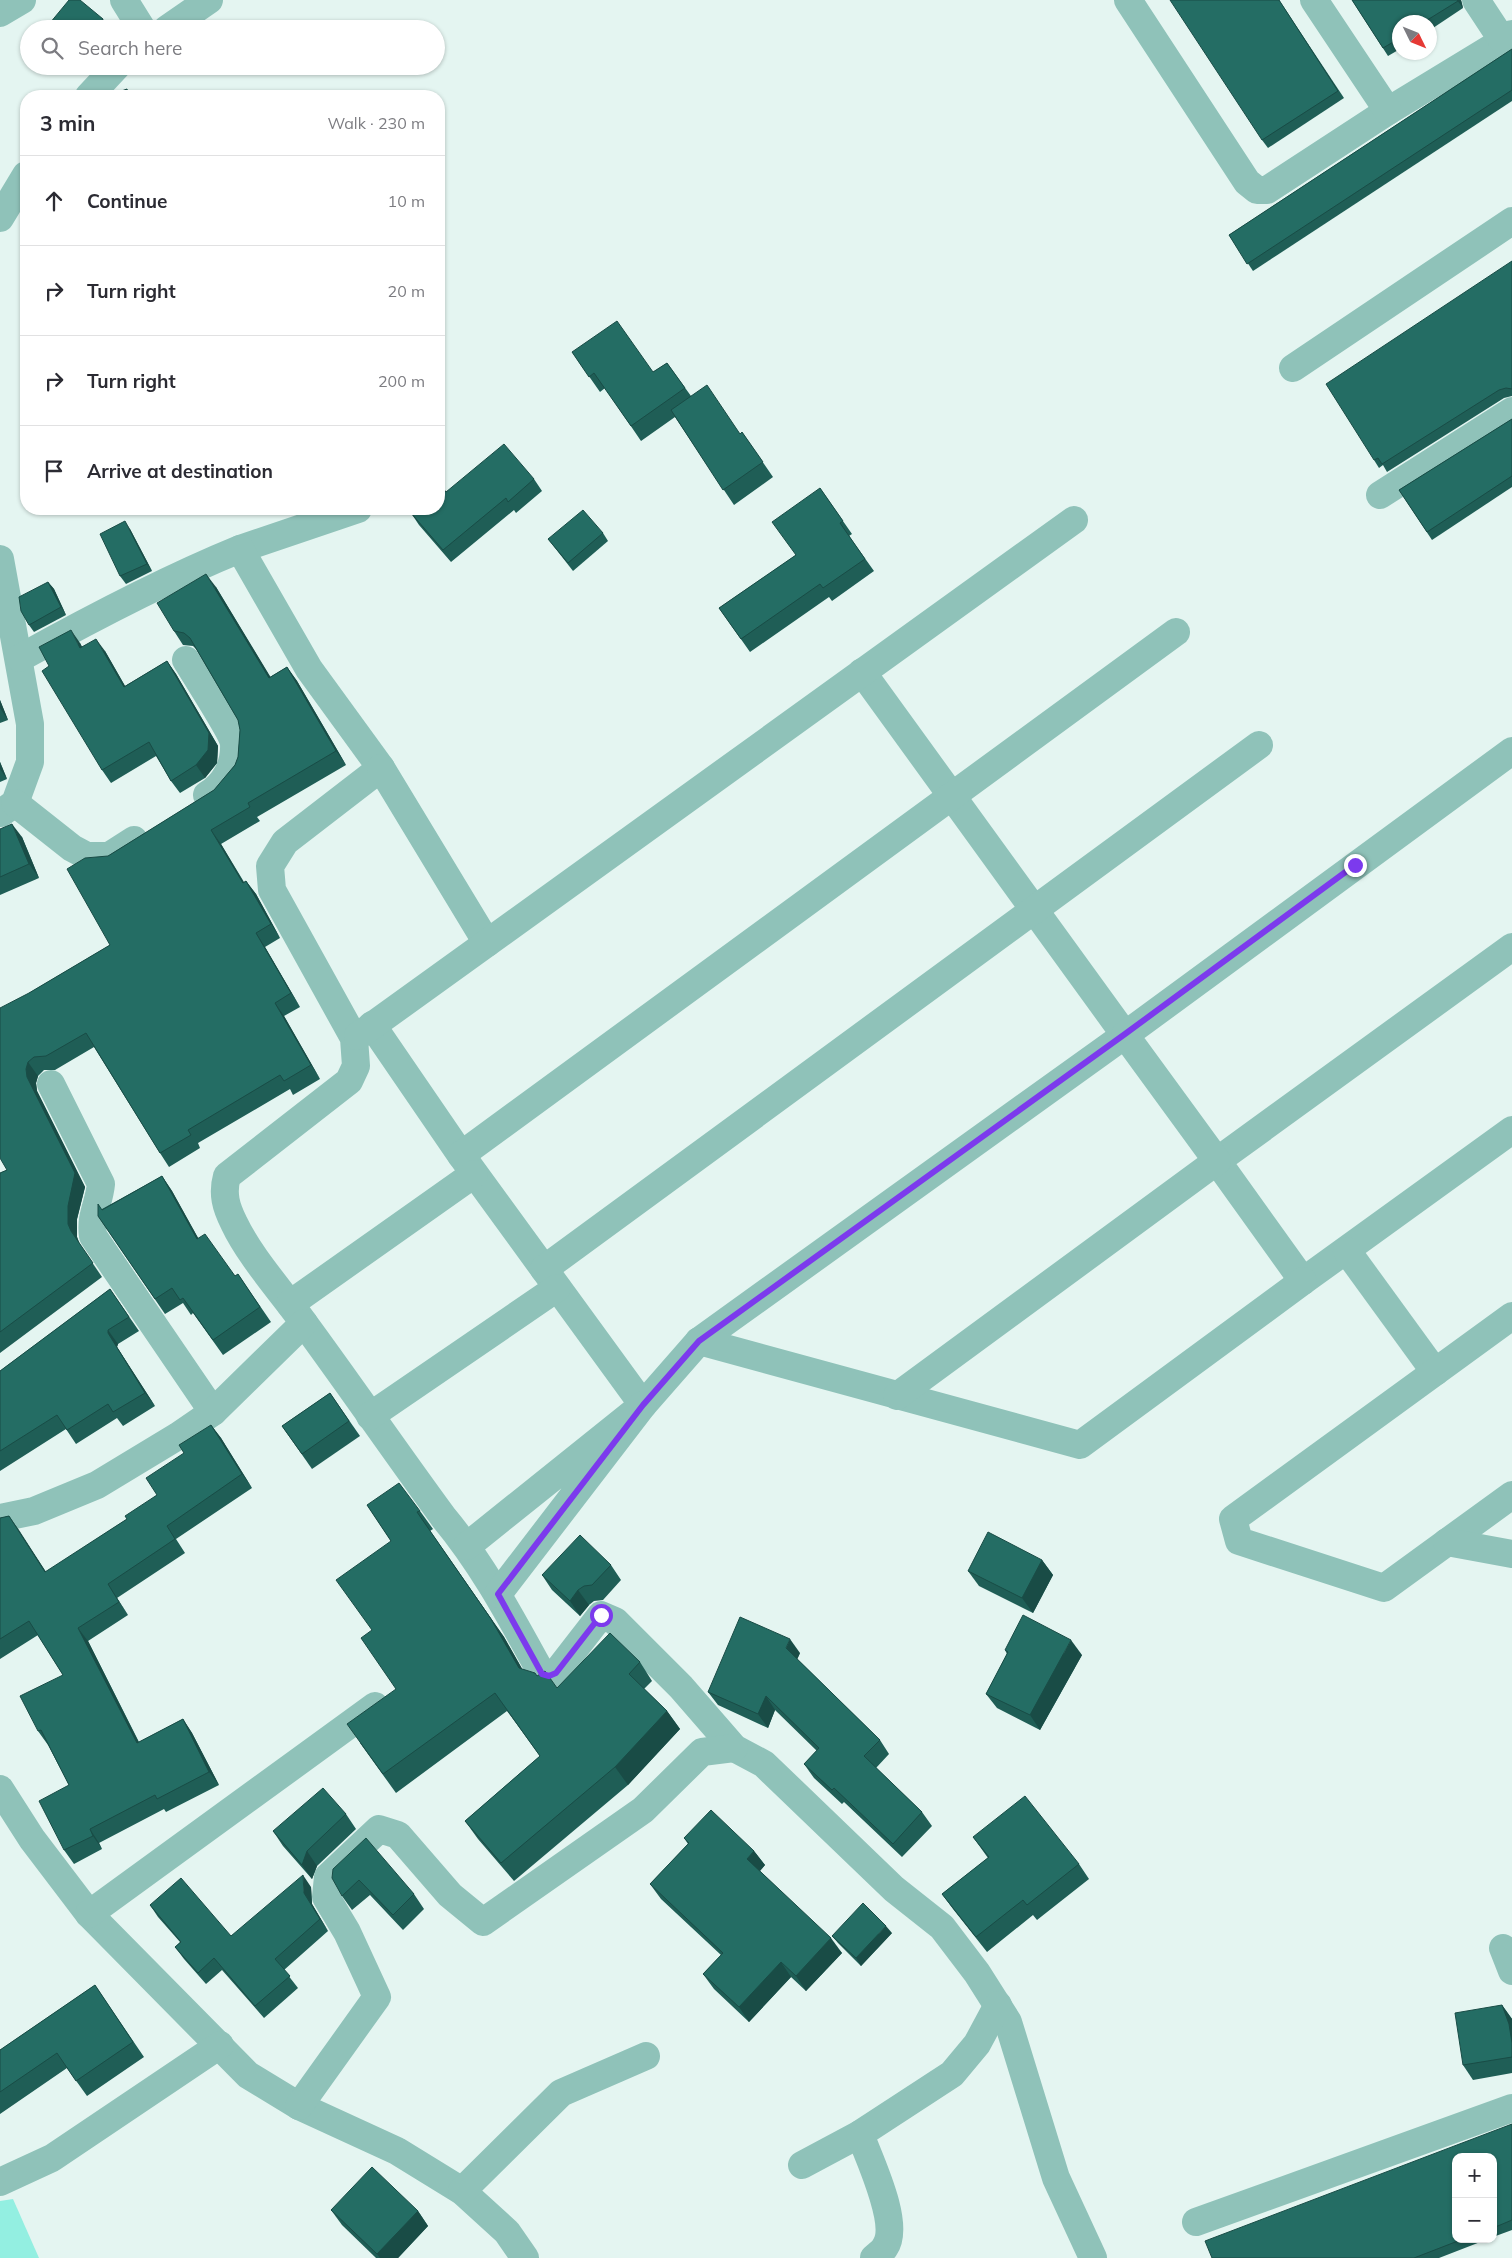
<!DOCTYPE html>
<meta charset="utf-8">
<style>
:root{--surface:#fff;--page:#f7f7f7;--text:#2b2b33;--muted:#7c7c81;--line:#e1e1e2}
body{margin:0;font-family:Mulish,sans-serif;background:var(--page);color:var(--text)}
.controls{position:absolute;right:15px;bottom:15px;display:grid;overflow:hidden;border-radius:10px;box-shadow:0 1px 4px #0004}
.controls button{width:45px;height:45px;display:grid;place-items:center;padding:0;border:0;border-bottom:1px solid var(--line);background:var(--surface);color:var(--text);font:25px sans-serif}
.compass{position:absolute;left:1392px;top:15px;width:45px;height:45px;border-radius:50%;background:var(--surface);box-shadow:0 1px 4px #0004;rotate:133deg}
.stop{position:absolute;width:15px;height:15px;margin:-11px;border:4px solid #7c3aed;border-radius:50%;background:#fff}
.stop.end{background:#7c3aed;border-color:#fff;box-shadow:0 1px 5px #0008}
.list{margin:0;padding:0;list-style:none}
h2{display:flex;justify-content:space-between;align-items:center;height:65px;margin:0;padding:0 20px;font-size:21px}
h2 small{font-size:16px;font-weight:400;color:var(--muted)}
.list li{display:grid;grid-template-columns:32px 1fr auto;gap:15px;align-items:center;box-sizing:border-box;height:90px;padding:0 20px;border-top:1px solid var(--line)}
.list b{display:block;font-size:19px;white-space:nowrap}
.list em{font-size:16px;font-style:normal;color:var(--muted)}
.icon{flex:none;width:28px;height:28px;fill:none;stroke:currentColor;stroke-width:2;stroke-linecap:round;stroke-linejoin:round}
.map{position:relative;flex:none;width:1512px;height:2258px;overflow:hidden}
.search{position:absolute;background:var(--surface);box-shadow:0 1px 4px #0004;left:20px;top:20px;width:425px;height:55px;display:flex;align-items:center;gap:12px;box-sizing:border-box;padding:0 18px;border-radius:28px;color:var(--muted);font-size:19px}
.panel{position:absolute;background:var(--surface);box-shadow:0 1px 4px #0004;left:20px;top:90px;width:425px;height:425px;border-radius:20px}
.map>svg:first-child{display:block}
.green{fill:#93efe1}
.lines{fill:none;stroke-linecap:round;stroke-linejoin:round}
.minor{stroke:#8fc2b9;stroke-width:28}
.wall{fill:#1f5e56}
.shaded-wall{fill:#194c46}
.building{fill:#246d64;stroke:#194c46}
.route{stroke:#7c3aed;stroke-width:6}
</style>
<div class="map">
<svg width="1512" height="2258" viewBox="0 0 1512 2258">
<rect width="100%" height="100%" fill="#e4f5f1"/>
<polygon class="green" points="13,2199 39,2258 0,2258 0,2201"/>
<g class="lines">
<g class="minor">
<polyline points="124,0 142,29"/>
<polyline points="1128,0 1247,182 1257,190 1267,190 1388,111 1503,41"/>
<polyline points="1314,0 1388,111"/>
<polyline points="1476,0 1503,41 1512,34"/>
<polyline points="0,13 22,0"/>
<polyline points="167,29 209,0"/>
<polyline points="89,96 117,66"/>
<polyline points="0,218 26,175"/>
<polyline points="1293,368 1512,221"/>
<polyline points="1380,495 1512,411"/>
<polyline points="240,549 358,509"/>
<polyline points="0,559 30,724 30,762 15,803 1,813"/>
<path d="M20,658C92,618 164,580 240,549L309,669L381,768L285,842L270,866L272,890L354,1038L356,1066L349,1081L227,1176C222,1194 226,1207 234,1223C250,1257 282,1292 304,1323C351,1387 397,1454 444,1518C484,1566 512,1620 542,1674L549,1676L556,1673L601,1615L615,1621L681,1687L734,1748L764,1764L894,1889L942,1927L977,1973L1008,2022L1056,2178L1093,2258"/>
<path d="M186,660C194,673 233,734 234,744C235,765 225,784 207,795"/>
<polyline points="381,768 487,943"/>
<polyline points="15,803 72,848 87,856 109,856 134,840"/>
<polyline points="1512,947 1217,1161 1303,1281 1512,1130"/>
<polyline points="372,1025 461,1155 643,1405 699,1341 1125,1035 862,672"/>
<polyline points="358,1036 1074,520"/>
<path d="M51,1084L101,1184C99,1204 90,1215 93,1236L213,1412"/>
<polyline points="461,1155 1176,632"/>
<polyline points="1347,1251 1435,1372"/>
<polyline points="544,1269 1259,745"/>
<polyline points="290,1304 474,1174"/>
<polyline points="1512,1316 1233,1519 1239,1541 1384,1588 1512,1495"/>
<polyline points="699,1341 1080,1445 1303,1281"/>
<polyline points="897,1396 1217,1161 1125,1035 1512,751"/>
<polyline points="370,1416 557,1288"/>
<polyline points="0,1518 34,1511 97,1485 178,1436 213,1412 304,1323"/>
<polyline points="1447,1542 1512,1554"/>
<polyline points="467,1546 643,1405 498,1594"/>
<polyline points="0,1789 32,1839 89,1914 248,2075 299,2106 397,2151 462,2191 507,2232 525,2258"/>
<polyline points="89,1914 375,1706"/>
<polyline points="1503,1948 1512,1971"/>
<polyline points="299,2106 377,1997 347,1932 326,1897 328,1877 379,1829 398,1835 450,1895 483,1922 643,1810 702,1752 734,1748"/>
<polyline points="802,2165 860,2134"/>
<polyline points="0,2182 52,2158 220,2045"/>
<polyline points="462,2191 561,2093 646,2056"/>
<polyline points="1196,2222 1512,2108"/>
<path d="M874,2258C877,2255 883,2251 885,2247C901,2224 869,2159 860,2134L952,2074L977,2044L998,2005"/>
</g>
</g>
<g class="wall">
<polygon points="1279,0 1344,98 1268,148 1262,140"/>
<polygon points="1352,0 1461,0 1463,8 1430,30 1430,22 1400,22 1400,49 1388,56"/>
<polygon points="1512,49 1512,101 1253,271 1229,235"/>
<polygon points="1512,261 1512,396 1504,398 1387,472 1383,465 1379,468 1374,460"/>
<polygon points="572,352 653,372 667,363 691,396 740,434 742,432 773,477 734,505 675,417 641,441 605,388 600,392"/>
<polygon points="1512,419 1512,487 1432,540 1399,490"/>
<polygon points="534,479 542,491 516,513 514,510 451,562 419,525 411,513 446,492"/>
<polygon points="820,488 852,534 849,536 874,571 832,601 829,597 750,652 719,608 796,555"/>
<polygon points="130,529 152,571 126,584 120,576"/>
<polygon points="603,533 608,541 573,571 548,539"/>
<polygon points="48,582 54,589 66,615 34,632 29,625"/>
<polygon points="216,587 270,677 287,667 297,681 346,765 257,817 260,821 221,844 244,882 246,881 256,894 280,938 265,947 300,1007 284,1016 320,1079 293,1095 290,1089 198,1143 200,1148 169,1167 160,1153 94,1047 55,1070 44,1070 38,1076 36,1083 37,1091 85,1187 77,1219 77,1237 80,1245 102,1277 0,1353 0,1173 7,1170 29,993 110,945 108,856 214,790 235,765 238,757 240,730 238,720 196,649 193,646 183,645 174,631"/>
<polygon points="80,643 82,647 105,651 125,686 167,661 176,674 218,746 217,763 205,778 180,793 171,781 156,756 111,783 102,770 49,666"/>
<polygon points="0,700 8,720 0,723"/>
<polygon points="0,762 7,779 0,782"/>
<polygon points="0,829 22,837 39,878 0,895"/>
<polygon points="162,1176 172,1191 198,1238 235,1276 238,1274 271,1322 223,1355 193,1313 191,1315 183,1303 165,1314 98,1216 102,1209"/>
<polygon points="110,1289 139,1331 118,1344 117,1347 155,1406 123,1426 117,1418 76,1444 66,1429 0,1471 0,1371"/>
<polygon points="330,1393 360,1436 312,1469 282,1426"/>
<polygon points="211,1425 221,1438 252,1488 176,1539 185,1553 117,1598 128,1615 88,1641 139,1742 183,1719 192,1733 219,1785 166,1812 164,1809 99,1843 102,1849 74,1864 64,1850 69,1785 48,1745 38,1731 63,1675 38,1635 0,1659 0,1518 9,1516 46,1572 127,1519 157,1495 184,1453"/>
<polygon points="367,1505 420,1511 433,1529 430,1531 504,1637 522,1669 537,1676 557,1688 640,1662 652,1681 644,1689 667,1711 680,1729 628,1785 514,1881 478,1839 465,1821 540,1756 507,1711 396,1793 360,1743 396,1689 391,1541"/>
<polygon points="1042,1560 1053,1575 1033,1613 979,1586 968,1571"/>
<polygon points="611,1565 621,1580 603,1600 594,1601 589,1605 580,1616 552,1590 542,1575"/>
<polygon points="1005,1650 1082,1655 1040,1730 997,1708 986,1694 1007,1654"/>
<polygon points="800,1653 797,1659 880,1740 889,1754 876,1768 922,1812 932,1826 902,1857 844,1802 842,1804 814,1778 804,1764 817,1751 775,1710 768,1728 718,1705 708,1692"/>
<polygon points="346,1814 356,1829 317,1866 312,1879 283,1846 273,1831"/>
<polygon points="973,1837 1079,1864 1089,1879 1037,1920 1033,1915 987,1952 953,1909 942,1894 988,1858"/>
<polygon points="684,1838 754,1851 765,1865 760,1871 842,1953 806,1991 791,1977 749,2022 714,1989 703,1974 721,1955 661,1899 650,1884 688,1844"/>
<polygon points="333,1869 414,1894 424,1909 403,1930 370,1895 352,1910 342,1896"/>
<polygon points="311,1887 312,1904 328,1931 284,1970 298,1988 264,2018 222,1970 206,1984 184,1959 175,1947 180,1942 158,1917 150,1905 231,1936"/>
<polygon points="892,1933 861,1966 838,1943 832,1936"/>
<polygon points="95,1985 144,2057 87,2096 67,2068 0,2114 0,2050"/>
<polygon points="1502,2005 1512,2019 1512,2073 1473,2080 1463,2065"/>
<polygon points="1512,2124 1512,2230 1493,2237 1493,2157 1456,2239 1488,2239 1439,2258 1212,2258"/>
<polygon points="331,2210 418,2211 428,2226 398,2258 376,2258 342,2225"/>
</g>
<g class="shaded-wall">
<polygon points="1457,0 1461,0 1463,8"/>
<polygon points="103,19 110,29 95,29"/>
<polygon points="78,66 86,66 82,71"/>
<polygon points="125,521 130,529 152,571 147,564"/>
<polygon points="206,574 216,587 279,691 269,678"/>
<polygon points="48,582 54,589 66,615 61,607"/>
<polygon points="71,630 80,643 89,661 80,648"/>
<polygon points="96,639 105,651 133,700 124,687"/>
<polygon points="167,661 176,674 218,746 217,763 205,778 196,765"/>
<polygon points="287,667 297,681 346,765 336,751"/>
<polygon points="0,700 8,720 0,708"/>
<polygon points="0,762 7,779 0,769"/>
<polygon points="12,824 22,837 39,878 29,864"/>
<polygon points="211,830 221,844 252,897 243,883"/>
<polygon points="246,881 256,894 280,938 271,924"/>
<polygon points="256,933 265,947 300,1007 291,993"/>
<polygon points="275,1003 284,1016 320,1079 311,1065"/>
<polygon points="28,1062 38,1076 36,1083 37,1091 85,1187 77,1219 77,1237 80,1245 102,1277 71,1231 68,1224 68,1206 27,1077 26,1069"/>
<polygon points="162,1176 172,1191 207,1254 197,1239"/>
<polygon points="108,1330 118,1344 117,1347 155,1406 145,1393 108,1333"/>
<polygon points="211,1425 221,1438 252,1488 242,1474"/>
<polygon points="9,1516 19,1530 55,1586 45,1572"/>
<polygon points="430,1531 504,1637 532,1686 519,1668"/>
<polygon points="1042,1560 1053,1575 1033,1613 1022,1598"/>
<polygon points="108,1584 117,1598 128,1615 119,1602"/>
<polygon points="578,1590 589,1605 580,1616 570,1601"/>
<polygon points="78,1628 88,1641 146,1757 137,1743"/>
<polygon points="790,1639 800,1653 796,1662 786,1648"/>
<polygon points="1071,1640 1082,1655 1040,1730 1030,1715"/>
<polygon points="766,1696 775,1710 768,1728 758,1714"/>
<polygon points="667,1711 680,1729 628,1785 615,1767"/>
<polygon points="183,1719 192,1733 219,1785 209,1772"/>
<polygon points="90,1829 99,1843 102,1849 93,1836"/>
<polygon points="307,1851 317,1866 312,1879 302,1865"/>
<polygon points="754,1851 765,1865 757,1874 747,1859"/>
<polygon points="303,1875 311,1887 312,1904 328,1931 320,1919 304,1893"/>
<polygon points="886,1926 892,1933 861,1966 856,1958"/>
<polygon points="831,1938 842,1953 806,1991 796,1976"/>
<polygon points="781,1962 791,1977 749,2022 739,2007"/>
<polygon points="1502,2005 1512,2019 1512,2043"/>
<polygon points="418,2211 428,2226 398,2258 380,2258 377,2254"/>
</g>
<g class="building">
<polygon points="69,0 80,0 103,19 95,29 45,29"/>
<polygon points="1170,0 1279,0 1338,91 1262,140"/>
<polygon points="1352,0 1457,0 1458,1 1424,22 1400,22 1400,38 1383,48"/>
<polygon points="1512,49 1512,90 1247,264 1229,235"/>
<polygon points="127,89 129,96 108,96"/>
<polygon points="1512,261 1512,389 1506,388 1499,390 1382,464 1378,458 1374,460 1326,384"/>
<polygon points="617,321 653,372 667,363 685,388 631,426 594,373 589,377 572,352"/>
<polygon points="707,385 740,434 742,432 763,462 723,490 671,410"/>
<polygon points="1512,419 1512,476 1427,532 1399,490"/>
<polygon points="504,444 534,479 508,502 506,498 443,550 411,513 416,509 439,509 439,489 442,487 446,492"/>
<polygon points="820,488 843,521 840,523 865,559 823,588 820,584 741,639 719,608 796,555 772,522"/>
<polygon points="583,510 603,533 568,563 548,539"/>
<polygon points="125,521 147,564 120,576 100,534"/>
<polygon points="206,574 269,678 287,667 336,751 248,803 250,807 211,830 243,883 246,881 271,924 256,933 291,993 275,1003 311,1065 284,1081 280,1075 188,1130 191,1135 160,1153 86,1033 46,1056 34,1057 28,1062 26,1069 27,1077 75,1173 68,1206 68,1224 71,1231 93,1263 0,1332 0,1173 7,1170 0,1158 0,1008 29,993 110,945 67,869 85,858 108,856 214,790 235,765 238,757 240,730 238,720 190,638 184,633 174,631 157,603"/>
<polygon points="48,582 61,607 29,625 21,611 19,597"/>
<polygon points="71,630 80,648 96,639 124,687 167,661 209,733 208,750 196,765 171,781 149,742 102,770 42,671 49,666 39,647"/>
<polygon points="12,824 29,864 0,877 0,829"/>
<polygon points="162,1176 197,1239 205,1234 235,1276 238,1274 260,1307 213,1340 183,1298 180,1300 172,1288 155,1299 98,1216 98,1204 102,1210"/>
<polygon points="110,1289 129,1317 108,1330 108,1333 145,1393 113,1412 108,1404 67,1430 57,1415 0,1451 0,1371"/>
<polygon points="330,1393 349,1421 302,1454 282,1426"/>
<polygon points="211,1425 242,1474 167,1526 175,1539 108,1584 119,1602 78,1628 137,1743 183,1719 209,1772 157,1799 155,1795 90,1829 93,1836 64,1850 39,1801 69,1785 41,1730 38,1731 20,1696 63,1675 29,1621 0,1639 0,1518 9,1516 45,1572 127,1519 125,1516 157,1495 146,1478 184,1453 179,1445"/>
<polygon points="399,1483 420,1511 417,1512 491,1619 519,1668 535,1673 537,1676 545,1671 557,1688 610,1633 640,1662 629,1674 667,1711 615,1767 501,1863 465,1821 540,1756 495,1693 383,1774 347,1724 396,1689 361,1638 372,1630 336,1580 391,1541 367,1505"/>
<polygon points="988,1532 1042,1560 1022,1598 968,1571"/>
<polygon points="580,1535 611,1565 592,1585 584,1586 578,1590 570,1601 542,1575"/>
<polygon points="1023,1615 1071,1640 1030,1715 986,1694 1008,1652 1005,1650"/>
<polygon points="740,1617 790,1639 786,1648 880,1740 864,1756 922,1812 893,1844 834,1788 832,1790 804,1764 819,1748 766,1696 758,1714 708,1692"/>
<polygon points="323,1788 346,1814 307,1851 302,1865 273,1831"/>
<polygon points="1025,1796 1079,1864 1027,1905 1023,1900 976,1937 942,1894 989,1857 973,1837"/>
<polygon points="711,1810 754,1851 747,1859 831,1938 796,1976 781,1962 739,2007 703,1974 723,1953 650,1884 689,1843 684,1838"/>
<polygon points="366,1838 414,1894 393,1915 359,1880 342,1896 332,1878 333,1869"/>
<polygon points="303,1875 304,1893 320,1919 275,1959 290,1976 255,2006 214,1958 198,1973 175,1947 181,1942 150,1905 181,1878 231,1936"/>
<polygon points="863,1903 886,1926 856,1958 832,1936"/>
<polygon points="95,1985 133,2042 76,2081 57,2053 0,2092 0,2050"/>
<polygon points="1502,2005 1509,2024 1512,2043 1512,2057 1463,2065 1455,2013"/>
<polygon points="1512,2124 1512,2220 1493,2228 1493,2157 1456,2157 1456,2239 1463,2239 1414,2258 1212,2258 1205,2241"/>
<polygon points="372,2167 418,2211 377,2254 331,2210"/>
</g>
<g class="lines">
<polyline class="route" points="601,1615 556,1673 549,1676 542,1674 498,1594 643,1405 699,1341 1125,1034 1355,865"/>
</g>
</svg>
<div class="controls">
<button>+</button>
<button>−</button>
</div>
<svg class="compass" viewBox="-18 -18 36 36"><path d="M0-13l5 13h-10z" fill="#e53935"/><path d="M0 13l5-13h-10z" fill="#7c7c81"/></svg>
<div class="stop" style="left:601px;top:1615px"></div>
<div class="stop end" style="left:1355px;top:865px"></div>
<div class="search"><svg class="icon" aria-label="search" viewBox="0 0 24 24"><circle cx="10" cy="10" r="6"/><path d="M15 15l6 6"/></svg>Search here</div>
<section class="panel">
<h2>3 min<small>Walk · 230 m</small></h2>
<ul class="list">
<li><svg class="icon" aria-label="ahead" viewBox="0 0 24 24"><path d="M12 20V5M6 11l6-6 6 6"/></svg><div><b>Continue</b></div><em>10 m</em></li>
<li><svg class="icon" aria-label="right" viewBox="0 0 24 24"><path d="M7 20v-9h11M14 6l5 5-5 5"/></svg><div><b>Turn right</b></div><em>20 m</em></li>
<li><svg class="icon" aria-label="right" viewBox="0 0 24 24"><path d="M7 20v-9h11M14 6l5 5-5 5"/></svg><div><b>Turn right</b></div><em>200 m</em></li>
<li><svg class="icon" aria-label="arrive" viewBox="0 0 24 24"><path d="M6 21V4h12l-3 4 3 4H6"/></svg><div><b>Arrive at destination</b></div></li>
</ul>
</section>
</div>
